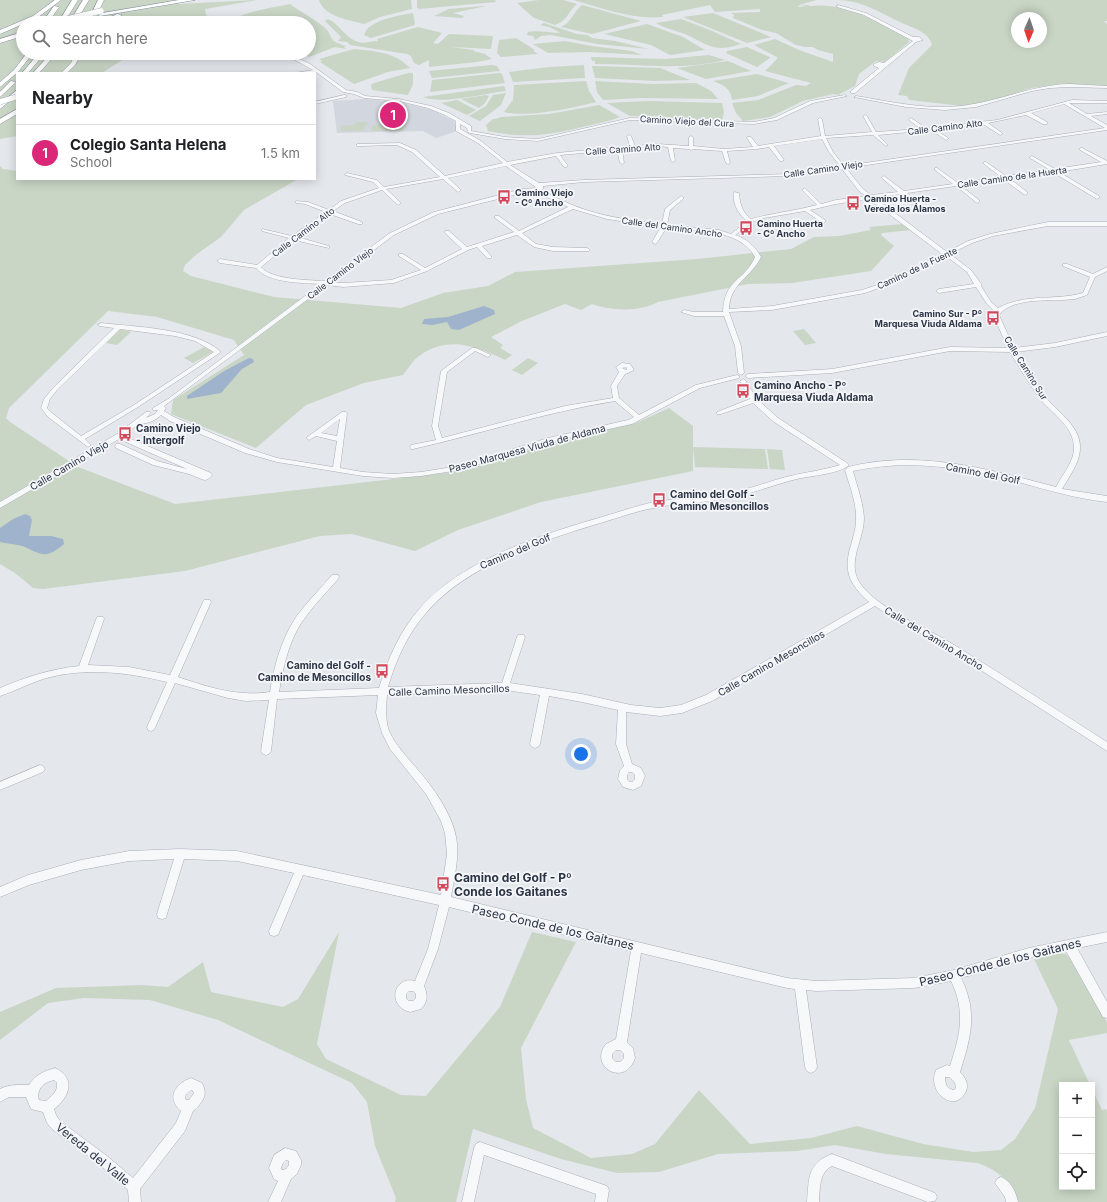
<!DOCTYPE html>
<meta charset="utf-8">
<style>
:root{--surface:#fff;--page:#f2f2f2;--text:#202124;--muted:#757577;--line:#e0e0e0;--accent:#db2777}
body{margin:0;font-family:Inter,sans-serif;background:var(--page);color:var(--text)}
.controls{position:absolute;right:12px;bottom:12px;display:grid;overflow:hidden;border-radius:0px;box-shadow:0 2px 10px #0003}
.controls button{width:36px;height:36px;display:grid;place-items:center;padding:0;border:0;border-bottom:1px solid var(--line);background:var(--surface);color:var(--text);font:20px sans-serif}
.compass{position:absolute;left:1011px;top:12px;width:36px;height:36px;border-radius:50%;background:var(--surface);box-shadow:0 2px 10px #0003;rotate:182deg}
.you{position:absolute;left:581px;top:754px;width:14px;height:14px;margin:-10px;border:3px solid #fff;border-radius:50%;background:#1a73e8;box-shadow:0 0 0 6px #1a73e833}
.badge{display:grid;place-items:center;width:26px;height:26px;border-radius:50%;background:var(--accent);color:#fff;font-size:13px;font-weight:700}
.pin{position:absolute;translate:-50% -50%;border:2px solid #fff;box-shadow:0 1px 4px #0006}
.list{margin:0;padding:0;list-style:none}
h2{display:flex;justify-content:space-between;align-items:center;height:52px;margin:0;padding:0 16px;font-size:17px}
h2 small{font-size:13px;font-weight:400;color:var(--muted)}
.list li{display:grid;grid-template-columns:26px 1fr auto;gap:12px;align-items:center;box-sizing:border-box;height:56px;padding:0 16px;border-top:1px solid var(--line)}
.list b{display:block;font-size:15px;white-space:nowrap}
.list p{margin:0;font-size:13px;white-space:nowrap;color:var(--muted)}
.list em{font-size:13px;font-style:normal;color:var(--muted)}
.icon{flex:none;width:22px;height:22px;fill:none;stroke:currentColor;stroke-width:2;stroke-linecap:round;stroke-linejoin:round}
.map{position:relative;flex:none;width:1107px;height:1202px;overflow:hidden}
.search{position:absolute;background:var(--surface);box-shadow:0 2px 10px #0003;left:16px;top:16px;width:300px;height:44px;display:flex;align-items:center;gap:10px;box-sizing:border-box;padding:0 14px;border-radius:22px;color:var(--muted);font-size:15px}
.panel{position:absolute;background:var(--surface);box-shadow:0 2px 10px #0003;left:16px;top:72px;width:300px;height:108px;border-radius:0px}
.map>svg:first-child{display:block}
.built{fill:#d2d6de}
.green{fill:#c9d6c5;fill-rule:evenodd}
.water{fill:#9fb4cc}
.lines{fill:none;stroke-linecap:round;stroke-linejoin:round}
.minor-casing{stroke:#a9aeb7;stroke-width:1}
.highway-casing{stroke:#8b94a3;stroke-width:1}
.minor{fill:#f7f8fa;fill-rule:evenodd}
.highway{fill:#fff;fill-rule:evenodd}
.highway-bridge-casing{stroke:#8b94a3;stroke-width:6;stroke-linecap:butt}
.highway-bridge{stroke:#fff;stroke-width:5.5}
.labels{text-anchor:middle;dominant-baseline:central;stroke-width:3.5;stroke-linejoin:round;paint-order:stroke}
.far-street-label{font-size:9px;fill:#2b3445;stroke:#f4f6f9}
.far-poi-label{font-size:9px;font-weight:bold;fill:#2b3445;stroke:#f4f6f9;text-anchor:start}
.poi-label{font-size:10px;font-weight:bold;fill:#2b3445;stroke:#f4f6f9;text-anchor:start}
.street-label{font-size:10px;fill:#2b3445;stroke:#f4f6f9}
.near-poi-label{font-size:12px;font-weight:bold;fill:#2b3445;stroke:#f4f6f9;text-anchor:start}
.near-street-label{font-size:12px;fill:#2b3445;stroke:#f4f6f9}
</style>
<div class="map">
<svg width="1107" height="1202" viewBox="0 0 1107 1202">
<rect width="100%" height="100%" fill="#e4e7ec"/>
<polygon class="built" points="366,99 400,102 432,110 454,121 457,131 436,138 423,131 337,133 333,101"/>
<g class="green">
<polygon points="0,0 174,0 179,4 257,0 205,9 208,23 23,23 23,53 133,53 102,73 17,73 17,136 0,139"/>
<path d="M319,0H411L412,9L380,17L364,24C350,20 324,17 319,0Z"/>
<polygon points="417,0 495,0 496,2 419,9 417,8"/>
<path d="M539,0H563L577,4C567,12 569,20 555,25L534,18L517,3Z"/>
<path d="M573,0H816L800,5L798,7H806L800,6L807,5L810,6C845,2 878,22 908,38L909,42L885,62L876,61L859,74L855,86L838,95L833,94L803,101L770,117L743,121L736,113L732,103L758,100L796,85L806,86L811,83L765,71L777,59V57L754,45L775,39L799,50L833,62V54L818,50L813,47H805L796,45L776,33L762,30L733,18L734,15L731,13L760,12V9L715,12L710,5L662,15L663,17C632,20 603,8 573,0Z"/>
<path d="M838,0H1107V21H1104L1107,24V86L1060,84L1032,88L990,101L962,106L909,100L907,96L898,95L909,68L932,45C929,32 913,28 902,23C880,13 864,1 838,0ZM1017,18H1041V42H1017Z"/>
<path d="M290,4C301,12 313,18 324,27C334,35 326,41 346,46L344,47L346,49L335,47L309,57L300,53H309V23H230C237,12 277,7 290,4Z"/>
<path d="M582,5L641,21L592,34L561,27C572,22 573,12 582,5Z"/>
<polygon points="483,6 486,6 453,13 464,16 462,18 434,16 449,9"/>
<path d="M413,13L415,25L371,38L364,35C368,20 400,15 413,13Z"/>
<polygon points="713,13 771,37 747,43 683,17"/>
<path d="M328,19C340,24 345,38 358,42C363,44 372,41 378,41L377,39L418,27L442,33L433,43L438,44L449,34L493,36L491,49L451,47L474,50L473,51L485,54L492,59L477,62L429,67V60L419,65L414,63L411,56L407,54L350,45L347,42L338,41L341,37L325,21Z"/>
<path d="M681,19L710,30L741,44C711,54 708,43 682,33C674,30 664,28 656,23Z"/>
<path d="M544,23L577,34L587,35L592,38L615,41L649,49L597,44L551,35L541,36L535,40L533,36L527,35L528,32C535,30 552,33 561,33L549,27L540,25Z"/>
<polygon points="647,24 683,37 705,50 670,55 651,45 604,34"/>
<polygon points="516,38 535,50 533,51 538,54 501,57 497,53 499,40"/>
<polygon points="565,41 592,46 632,51 642,55 589,52 548,53 533,44"/>
<polygon points="747,47 770,57 770,58 757,67 726,53 727,51"/>
<path d="M354,49C373,51 396,52 410,68L388,72L354,84L320,62L322,61L319,59Z"/>
<path d="M709,55L725,60C682,71 638,64 595,64V61H592L591,57L666,59Z"/>
<polygon points="728,61 751,71 706,79 677,68"/>
<polygon points="492,65 497,66 500,71 432,78 429,71"/>
<polygon points="584,65 585,78 513,82 509,72 549,67"/>
<polygon points="592,66 660,68 690,80 655,81 595,78"/>
<polygon points="408,73 413,73 413,84 408,95 372,90 371,85 374,83"/>
<polygon points="500,73 502,74 505,83 430,92 432,80"/>
<path d="M757,74L789,83L758,96L732,100C731,88 723,85 713,81Z"/>
<path d="M586,81L589,91L596,102C574,108 526,118 504,112L513,100L514,85Z"/>
<polygon points="595,81 652,84 696,83 711,91 718,99 641,98 603,100 597,92"/>
<path d="M504,86L506,91C486,93 442,105 423,97Z"/>
<polygon points="506,93 501,105 480,121 469,116 486,106 493,95"/>
<polygon points="486,95 489,96 485,103 479,108 461,99"/>
<polygon points="457,100 476,110 467,115 441,103"/>
<polygon points="648,101 722,103 724,112 722,120 630,116 607,103"/>
<path d="M599,105L620,117C610,121 598,123 587,126C549,135 528,139 488,131L486,125L493,119L500,118L499,117H501L549,114Z"/>
<polygon points="356,122 368,122 367,125 365,125 363,131 340,131 342,126 355,125"/>
<polygon points="373,125 405,125 403,131 371,131"/>
<path d="M0,166L3,169L17,171V179H298L244,210L221,237L197,254L185,265L183,271L191,276L274,297L401,308L443,293L488,286L515,272L697,259L791,249L814,237L839,236L871,230L869,227L903,224L911,230L882,233L881,235L894,246L871,271L792,283L748,284L658,302C641,312 611,311 592,304L581,310L565,304L522,321L491,337L503,345L500,348L512,355L505,360C476,346 448,335 419,356C413,360 408,369 403,375L364,383L306,405L256,448L171,414L173,400L244,355L234,340L157,317L108,311L9,408L6,418L10,422L78,467L175,504L463,471L560,440L636,423L669,408L693,426V471L541,502L458,530L415,551L352,534L320,536L185,571L43,589L33,588L15,573L0,564Z"/>
<polygon points="120,329 131,332 117,345 106,343"/>
<polygon points="804,329 816,343 805,345 793,331"/>
<polygon points="204,347 213,352 193,363 184,358"/>
<polygon points="528,358 538,363 522,375 512,370"/>
<polygon points="693,447 765,449 768,469 695,467"/>
<polygon points="767,449 782,450 785,470 770,469"/>
<path d="M339,932L317,1044L326,1059L401,1095L426,1096L500,1007L532,932L576,942L521,1048L526,1099L533,1128L591,1158L632,1154L655,1144L699,1090L750,1144L811,1138L857,1126L923,1144L973,1152L1001,1150L1015,1139L1035,1108L1058,1009L1034,959L1057,953L1066,954L1074,964L1107,1022V1033L1069,1040L1090,1085H1062V1187H1092V1089L1102,1110L1106,1109L1107,1111V1202H1019C1008,1180 1001,1172 978,1163L886,1154L835,1145L797,1151L718,1154L659,1172L617,1173L561,1159L473,1129L456,1202H395L396,1198L375,1146L367,1102L352,1083L218,1020L150,1000L84,998L48,1003L0,1040V1012L56,988L142,985L168,987L203,962L211,992L283,1007L298,999Z"/>
</g>
<g class="water">
<polygon points="484,306 494,310 495,314 459,330 451,329 447,322 432,325 422,324 424,319 448,317"/>
<polygon points="249,358 253,359 254,362 242,369 221,393 187,399 187,396 224,371"/>
<path d="M25,514L30,516L32,520L29,536H51L63,539L64,544C48,558 43,556 25,547C18,544 8,544 0,542V528L13,519Z"/>
</g>
<g class="lines">
<defs>
<g id="minor">
<polygon points="838,5 866,13 913,37 919,37 923,40 916,42 855,93 851,93 851,91 879,68 874,66 874,64 879,62 884,63 913,41 864,15 837,7"/>
<path d="M282,53H287L310,64L346,90L357,92L365,96L399,99L431,106L449,113L471,126V131L505,137L538,139L630,118L754,122L774,118L810,101L845,95L847,96L813,103L777,120L754,124L630,120L538,141L505,139L470,133L468,132L467,128L460,124V129L481,141L507,162L557,153L630,146L627,136L629,135L631,136L635,146L657,144L689,146V137L691,136L693,137V146L724,149L753,147L747,138V137H751L758,146L821,136L818,119L820,118L822,119L825,136L872,132L863,116L865,115L867,116L876,132L921,129L909,120V119L911,118L926,128L997,120L1072,100L1107,101V103H1069L1087,114L1107,112V114L1091,116L1107,125V130L846,168L863,189L871,195L898,192L882,178V177L884,176L904,191L953,184L935,170V168H937L958,183L1001,177L984,164V162H986L1006,176L1050,170L1030,158V157L1032,156L1055,169L1101,162L1080,150V148H1082L1107,161V164L1059,172L1099,196V198L1097,199L1054,173L1010,179L1027,192L1028,193L1025,195L1004,180L961,186L979,200V202L977,203L956,186L907,193L923,207V209L921,210L901,194L875,198L947,252L968,241L990,234L1048,222H1107V226H1048L993,236L972,243L950,254L971,270L982,285L981,286L991,302L998,308C1027,293 1054,301 1083,293L1090,277L1063,266V264H1067L1093,274L1107,267V271L1095,277L1087,295C1083,296 1079,298 1075,299C1054,302 1013,296 999,315L1014,348L1055,343L1107,332V336L1055,347L1016,352C1024,366 1033,380 1042,393C1055,411 1082,425 1080,450C1079,464 1069,477 1062,489L1107,496V502C1071,498 1038,487 1003,478C953,466 903,460 853,471C857,486 863,502 864,518C864,539 848,560 858,580C872,606 925,627 951,643C1003,675 1055,709 1107,742V751L943,646L893,618L875,606L712,701L682,713L660,716L626,712V744L632,764L641,768L645,776L641,786L633,790L623,787L618,779L620,770L624,766L616,744L618,710L582,702L549,696L540,744L538,747L535,748L532,747L530,744L540,695L505,690L387,695C386,707 385,719 389,731C396,746 408,758 418,770C433,787 452,814 456,837C460,856 454,878 451,897L787,978L816,981L914,978L954,970L1029,948L1107,932V942L1077,948L1107,1002V1018L1103,1017L1066,951L1029,958L961,978C978,1012 971,1037 960,1072C965,1077 969,1084 966,1091C957,1114 926,1094 936,1070L947,1065L950,1066C960,1035 966,1012 951,981L914,988L816,991L806,990L817,1067L815,1071L811,1073L807,1071L805,1067L795,989L787,988L641,953L627,1042L633,1048L635,1058C625,1088 588,1067 606,1044L616,1039L631,951L449,907L438,949L424,986C428,995 428,1002 421,1009L410,1012C386,1006 394,975 415,981L428,949L439,905L303,875L278,935L274,936L270,935L269,931L294,873L237,861L184,859L167,914L166,918L162,919L158,918L157,914L174,859L129,861L81,870L29,885L0,897V887L28,875L81,860L129,851L180,849L237,851L441,895L447,854L445,833L441,821L426,794L390,749L382,733L376,713L378,695L277,699L271,751L269,754L266,755L263,754L261,751L269,700L246,701L228,698L175,683L154,730L151,731L148,730L147,727L167,682C126,672 84,667 43,679C28,684 15,691 0,696V688C26,677 51,669 79,666L97,617H103L104,619L88,665L129,667L170,675L203,602L204,600H210L211,602L178,677C199,684 222,692 245,693C253,694 262,693 270,692C274,666 281,640 296,617C307,602 320,589 332,575H338L339,577L338,579C326,593 312,607 302,622C288,643 283,668 279,692L379,688C388,658 400,631 420,608C462,560 543,534 602,517C619,512 636,506 654,502C678,498 702,498 726,494C748,490 769,481 790,476C807,472 824,470 840,465L774,422L753,403L721,414H717V412L750,399L740,381L743,379L745,380L757,399L778,418L847,463L849,465L847,467C830,476 809,475 789,481C768,487 747,495 725,499C701,503 677,503 653,508C637,511 620,517 604,522C546,539 466,565 426,613C407,635 396,660 388,687L502,683L517,637L518,635H524L525,637L510,683L582,694L631,705L660,708L681,705L706,695L869,602C849,584 843,571 851,545C853,537 856,529 856,521C857,504 850,487 845,470L848,467C918,449 988,469 1056,487C1062,475 1074,462 1074,448C1074,425 1050,413 1038,396C1028,382 1019,367 1010,352L950,351L832,373L748,378L745,376L748,374L832,369L950,347L1008,348L993,315L995,312L987,304L976,287L939,293L936,291L939,289L974,284L967,272L946,256L890,284L865,293L772,310L729,312L741,346L744,373L741,375L738,373L735,346L724,316H694L681,312L684,310L694,312H723C724,279 744,282 755,257C739,228 695,231 666,228L657,243L655,244L652,242L661,227L607,219L573,209L522,233L536,244L553,247L587,248L589,249V251H553L534,247L517,235L482,246L491,256V258H487L477,247L468,250L427,271L394,283L343,287L327,285L164,406L166,408L164,411L174,417L249,449L277,458L333,467L337,441L316,436L309,440L306,438L342,412H346L347,413L340,468L363,472L393,474L421,472L459,466L548,438L628,420L634,417L615,401C546,412 480,434 413,449H411L410,447L411,445L436,440L432,426L441,371L472,348H476L491,355L488,357L475,351L447,372L438,426L442,438L565,406L613,398L611,386L619,372L616,367L622,363L630,364L634,370L628,373L625,374L617,386L619,398L639,415L696,385L737,375L740,377L739,378L700,388L632,424L549,442L460,470L421,476L393,478L363,476L277,462L245,453L170,421L161,415C157,420 145,425 139,423L124,436L211,473L212,475C210,478 207,480 204,480L189,474L153,465L116,448L115,446L116,444H120L157,461L187,469L119,439L0,508V502L117,434L146,412H150L151,413L146,418L155,414L158,410H153V408L168,399L321,284C302,283 268,283 256,268L220,263L217,261L220,259L257,265L289,238L262,231V229L292,236L326,212L305,204L296,203V201L308,202L329,210L341,201L379,188L373,182L345,175V174L347,173L377,180L384,187L440,177L412,152L397,145L359,146H357V144L400,143L416,150L445,176L503,163L478,143L456,131V121L445,115L428,108L399,101L364,98L354,94L343,92L316,72L295,73L313,70ZM1064,104L1105,128L844,166L833,152L826,138L873,135L886,146L888,145L878,135L931,130L946,140L948,139V138L936,130L983,124L1000,135L1002,134V133L988,123L1026,115L1043,124H1047V122L1031,113ZM822,139L829,152L840,166L789,174L584,180L539,183L510,165L556,156L564,167H566L568,166L560,155L617,150L620,163L622,164L624,163L622,150L657,146L668,147L671,161L673,162L675,161L673,148L689,149L691,150L693,149L722,151L726,163L728,164L730,163L727,151L757,149L769,147L780,161H782L784,160L774,146ZM506,166L537,188L522,189L434,212L390,233L325,281C308,280 272,280 261,267L294,240L329,248V246L297,237L330,214L358,224H362V222L333,211L345,203L382,190L398,205L401,203L400,202L386,189L443,179L458,192L461,190L460,189L448,178ZM842,169L859,191L866,196L836,200L821,204L805,188L802,190L817,205C795,211 772,213 751,219C742,212 740,204 739,193L734,192C732,203 738,214 747,221L731,234L719,230L667,225L670,210L683,199V197L681,196L665,209L662,224C636,221 611,218 586,210C570,205 555,197 540,190L543,189V186L584,182L789,176ZM534,191L568,207L519,231L499,216H495V218L514,232L467,247L449,231H445V233L462,249L425,268L403,254H399V256L421,270L391,280L343,283L331,282L394,235L438,214L522,193ZM869,199L942,254L886,282L862,290L772,306L729,309C730,283 751,278 761,257C755,246 747,239 735,235L752,222L764,218L805,211L821,222H825V220L810,210L836,204ZM626,367L627,369L626,370L622,368ZM340,419L337,436L321,433ZM629,772H632L635,775V779L632,782H630L627,779V775ZM409,991H413L416,994V998L413,1001H409L406,998V994ZM616,1050H620L624,1054V1058L620,1062H616L612,1058V1054ZM945,1077H949C953,1080 956,1083 956,1088L954,1090C947,1089 945,1084 945,1077Z"/>
<path d="M1069,84L1107,86V88L1069,87L1050,88L1032,91L976,107L945,110L906,107L854,97L856,96C893,102 930,111 968,105C1002,100 1033,85 1069,84Z"/>
<polygon points="344,95 346,95 346,97 315,104 315,102"/>
<path d="M101,323C135,327 195,328 221,352L138,407L85,439L91,445L88,447L48,417L41,408L44,399L53,388L114,328L99,326L98,325ZM120,329L175,336L195,341L214,352L134,405L81,436L52,413L47,408L50,399L57,390Z"/>
<polygon points="40,765 43,766 45,769 43,772 0,790 0,782"/>
<path d="M55,1068C77,1078 69,1098 54,1109L56,1115L60,1121L107,1156L133,1178L176,1123L181,1111C166,1098 175,1084 191,1078L202,1083C206,1092 206,1096 200,1104C198,1107 196,1109 193,1111L185,1131L140,1189L141,1202H129L128,1190L99,1164L52,1129L47,1123L43,1112L31,1109L26,1097H9L0,1102V1089C9,1084 19,1085 29,1085C35,1075 44,1071 55,1068ZM54,1080L57,1083C58,1091 52,1096 46,1101L39,1100C36,1089 44,1082 54,1080ZM191,1090L193,1091L194,1093L189,1100H186L185,1098L186,1094Z"/>
<polygon points="480,1142 607,1186 609,1190 607,1202 595,1202 596,1194 484,1155 474,1202 462,1202 474,1148 476,1144"/>
<path d="M285,1148L296,1151L301,1160V1165L297,1174L291,1179L281,1202H268L278,1181L274,1179L269,1168L274,1155ZM286,1160L289,1161V1165L286,1169L282,1170L281,1168L283,1163Z"/>
<path d="M832,1154L935,1193L937,1197L935,1201L928,1202L832,1166C819,1172 820,1189 819,1202H807C809,1179 807,1163 832,1154Z"/>
<path d="M1001,1177C1011,1181 1016,1192 1018,1202H1006L1005,1197L995,1183L997,1179Z"/>
</g>
<g id="highway">
<polygon points="55,0 61,0 37,18 0,34 0,30 33,16"/>
<polygon points="72,0 78,0 64,23 58,23"/>
<polygon points="83,0 89,0 75,23 69,23"/>
<polygon points="98,0 104,0 93,23 87,23"/>
<polygon points="179,0 195,0 100,16 97,14"/>
<polygon points="54,6 59,7 48,23 42,23"/>
<polygon points="117,14 122,15 107,23 100,23"/>
<polygon points="23,32 23,36 0,43 0,39"/>
<polygon points="27,53 33,53 18,72 0,87 0,82 14,70"/>
<polygon points="39,53 45,53 28,73 22,73"/>
<polygon points="51,53 57,53 39,73 33,73"/>
<polygon points="76,53 82,53 75,65 67,73 61,73 71,63"/>
<polygon points="11,81 16,82 0,97 0,92"/>
<polygon points="17,90 17,95 0,109 0,104"/>
<polygon points="17,109 17,114 0,124 0,119"/>
</g>
</defs>
<use href="#minor" class="minor-casing"/>
<use href="#highway" class="highway-casing"/>
<use href="#minor" class="minor"/>
<use href="#highway" class="highway"/>
<defs>
<g id="highway-bridge">
<polyline points="50,23 101,11"/>
<polyline points="0,102 16,97"/>
</g>
</defs>
<use href="#highway-bridge" class="highway-bridge-casing"/>
<use href="#highway-bridge" class="highway-bridge"/>
</g>
<defs>
<symbol id="bus-bare" viewBox="-9 -9 18 18"><path d="M-5-6H5V4H4V6H2V4H-2V6H-4V4H-5ZM-3.5-4V0h7V-4ZM-3.5 1.2v1.5H-2V1.2ZM2 1.2v1.5H3.5V1.2Z" fill="#d1495b" stroke="#f4f6f9" stroke-width="2.5" paint-order="stroke"/></symbol>
</defs>
<g fill-rule="evenodd">
<use href="#bus-bare" x="494" y="187" width="20" height="20"/>
<use href="#bus-bare" x="843" y="193" width="20" height="20"/>
<use href="#bus-bare" x="736" y="218" width="20" height="20"/>
<use href="#bus-bare" x="983" y="308" width="20" height="20"/>
<use href="#bus-bare" x="733" y="381" width="20" height="20"/>
<use href="#bus-bare" x="115" y="424" width="20" height="20"/>
<use href="#bus-bare" x="649" y="490" width="20" height="20"/>
<use href="#bus-bare" x="372" y="661" width="20" height="20"/>
<use href="#bus-bare" x="433" y="874" width="20" height="20"/>
</g>
<g class="labels">
<g class="far-street-label">
<text transform="translate(687 121) rotate(3)">Camino Viejo del Cura</text>
<text transform="translate(945 127) rotate(-7)">Calle Camino Alto</text>
<text transform="translate(623 149) rotate(-4)">Calle Camino Alto</text>
<text transform="translate(823 169) rotate(-8)">Calle Camino Viejo</text>
<text transform="translate(1012 177) rotate(-8)">Calle Camino de la Huerta</text>
<text transform="translate(672 227) rotate(8)">Calle del Camino Ancho</text>
<text transform="translate(303 232) rotate(-37)">Calle Camino Alto</text>
<text transform="translate(917 268) rotate(-25)">Camino de la Fuente</text>
<text transform="translate(340 273) rotate(-37)">Calle Camino Viejo</text>
<text transform="translate(1026 368) rotate(58)">Calle Camino Sur</text>
</g>
<g class="far-poi-label">
<text x="515" y="192">Camino Viejo<tspan x="515" dy="10">- Cº Ancho</tspan></text>
<text x="864" y="198">Camino Huerta -<tspan x="864" dy="10">Vereda los Álamos</tspan></text>
<text x="757" y="223">Camino Huerta<tspan x="757" dy="10">- Cº Ancho</tspan></text>
<text x="982" y="313" text-anchor="end">Camino Sur - Pº<tspan x="982" dy="10">Marquesa Viuda Aldama</tspan></text>
</g>
<g class="poi-label">
<text x="754" y="385">Camino Ancho - Pº<tspan x="754" dy="12">Marquesa Viuda Aldama</tspan></text>
<text x="136" y="428">Camino Viejo<tspan x="136" dy="12">- Intergolf</tspan></text>
<text x="670" y="494">Camino del Golf -<tspan x="670" dy="12">Camino Mesoncillos</tspan></text>
<text x="371" y="665" text-anchor="end">Camino del Golf -<tspan x="371" dy="12">Camino de Mesoncillos</tspan></text>
</g>
<g class="street-label">
<text transform="translate(527 448) rotate(-15)">Paseo Marquesa Viuda de Aldama</text>
<text transform="translate(69 465) rotate(-30)">Calle Camino Viejo</text>
<text transform="translate(983 473) rotate(11)">Camino del Golf</text>
<text transform="translate(515 551) rotate(-23)">Camino del Golf</text>
<text transform="translate(934 638) rotate(31)">Calle del Camino Ancho</text>
<text transform="translate(771 663) rotate(-30)">Calle Camino Mesoncillos</text>
<text transform="translate(449 690) rotate(-2)">Calle Camino Mesoncillos</text>
</g>
<g class="near-poi-label">
<text x="454" y="877">Camino del Golf - Pº<tspan x="454" dy="14">Conde los Gaitanes</tspan></text>
</g>
<g class="near-street-label">
<text transform="translate(553 927) rotate(13)">Paseo Conde de los Gaitanes</text>
<text transform="translate(1000 962) rotate(-14)">Paseo Conde de los Gaitanes</text>
<text transform="translate(93 1154) rotate(39)">Vereda del Valle</text>
</g>
</g>
</svg>
<div class="controls">
<button>+</button>
<button>−</button>
<button><svg class="icon" aria-label="locate" viewBox="0 0 24 24"><circle cx="12" cy="12" r="6"/><path d="M12 2v4M12 18v4M2 12h4M18 12h4"/></svg></button>
</div>
<svg class="compass" viewBox="-18 -18 36 36"><path d="M0-13l5 13h-10z" fill="#e53935"/><path d="M0 13l5-13h-10z" fill="#757577"/></svg>
<div class="you"></div>
<div class="pin badge" style="left:393px;top:115px">1</div>
<div class="search"><svg class="icon" aria-label="search" viewBox="0 0 24 24"><circle cx="10" cy="10" r="6"/><path d="M15 15l6 6"/></svg>Search here</div>
<section class="panel">
<h2>Nearby<small></small></h2>
<ul class="list">
<li><span class="badge">1</span><div><b>Colegio Santa Helena</b><p>School</p></div><em>1.5 km</em></li>
</ul>
</section>
</div>
